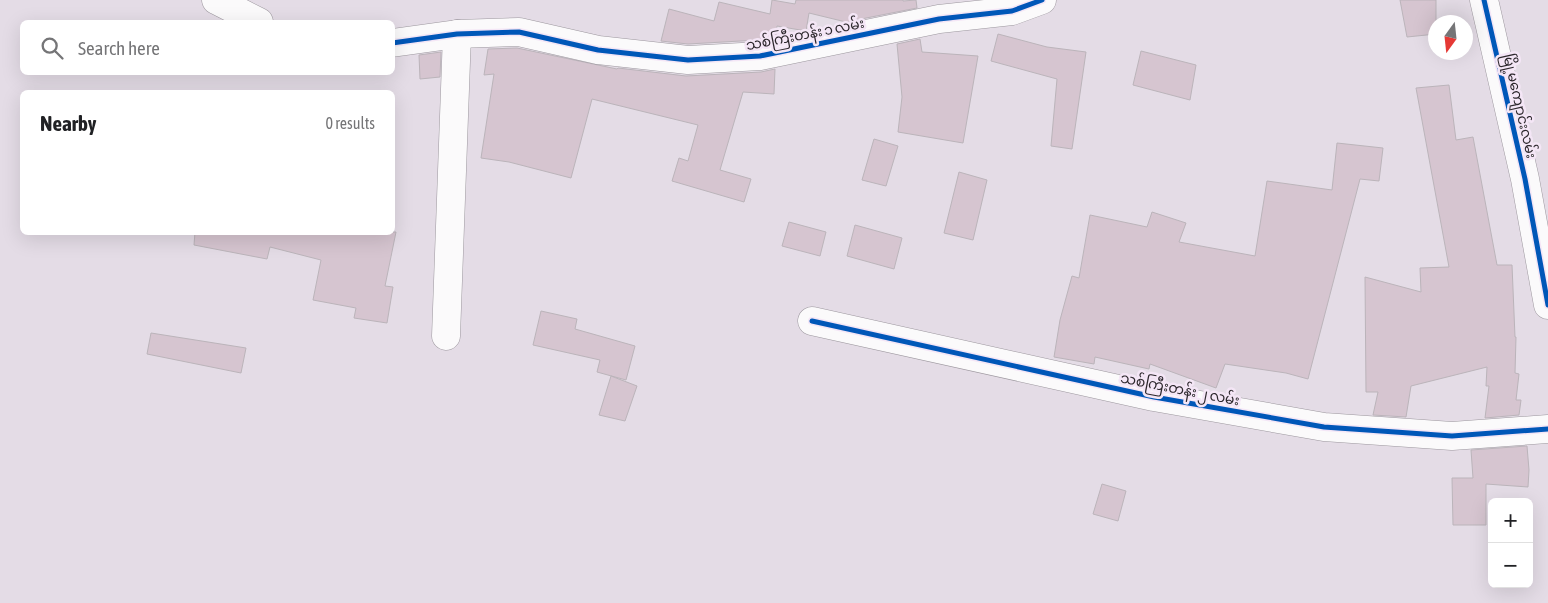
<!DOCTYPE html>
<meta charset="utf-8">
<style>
:root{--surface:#fff;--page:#f6f6f6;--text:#202124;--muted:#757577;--line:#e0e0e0}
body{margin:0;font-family:"Asap Condensed","Noto Sans Myanmar",sans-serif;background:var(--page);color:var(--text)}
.controls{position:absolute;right:15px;bottom:15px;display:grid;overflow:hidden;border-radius:8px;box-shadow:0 5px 20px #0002}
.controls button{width:45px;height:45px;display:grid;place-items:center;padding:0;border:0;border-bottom:1px solid var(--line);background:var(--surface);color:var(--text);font:25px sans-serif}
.compass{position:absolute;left:1428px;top:15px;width:45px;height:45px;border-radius:50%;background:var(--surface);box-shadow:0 5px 20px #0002;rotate:195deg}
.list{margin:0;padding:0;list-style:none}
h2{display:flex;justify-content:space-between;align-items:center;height:65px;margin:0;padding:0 20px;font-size:21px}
h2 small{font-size:16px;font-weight:400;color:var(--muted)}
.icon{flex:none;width:28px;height:28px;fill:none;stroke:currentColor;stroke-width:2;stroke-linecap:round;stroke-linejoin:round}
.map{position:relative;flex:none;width:1548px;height:603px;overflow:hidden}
.search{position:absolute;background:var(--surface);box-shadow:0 5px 20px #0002;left:20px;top:20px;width:375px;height:55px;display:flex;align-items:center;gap:12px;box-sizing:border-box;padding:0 18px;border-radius:8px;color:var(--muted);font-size:19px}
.panel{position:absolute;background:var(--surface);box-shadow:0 5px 20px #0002;left:20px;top:90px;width:375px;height:145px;border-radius:8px}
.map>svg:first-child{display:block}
.building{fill:#d6c5d0;stroke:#bbb4ba}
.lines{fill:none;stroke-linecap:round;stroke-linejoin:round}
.minor-casing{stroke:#9c979e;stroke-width:29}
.minor{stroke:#fbfafb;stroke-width:28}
.cycleway-casing{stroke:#f4e6f6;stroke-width:8}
.cycleway{stroke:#0057b8;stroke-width:5}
.labels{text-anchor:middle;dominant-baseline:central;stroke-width:5;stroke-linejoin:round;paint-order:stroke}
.street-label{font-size:14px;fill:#2c272c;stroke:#f4e6f6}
</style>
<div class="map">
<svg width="1548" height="603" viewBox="0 0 1548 603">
<rect width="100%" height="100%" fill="#e4dce6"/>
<g class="building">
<polygon points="772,0 795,4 796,0 903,0 903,1 916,0 917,8 846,22 809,13 806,31 777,26 776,37 758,40 688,44 661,41 669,9 714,21 719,2 770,14"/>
<polygon points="1400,0 1436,0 1436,34 1407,37"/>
<polygon points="998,34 1047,47 1086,52 1072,149 1051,146 1057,79 991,61"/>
<polygon points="920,39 922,52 978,56 963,143 898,132 902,97 897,44"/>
<polygon points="517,48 617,69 618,68 686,76 761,72 775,69 774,94 743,92 720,170 751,179 744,202 672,181 679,158 688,161 698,125 592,99 571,178 509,162 481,158 494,74 484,75 488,49"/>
<polygon points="1141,51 1196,65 1190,100 1133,85"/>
<polygon points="441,52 440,77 420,79 419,55"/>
<polygon points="1449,85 1456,140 1473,137 1497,265 1512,265 1515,337 1516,337 1515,373 1519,374 1516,400 1521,400 1519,415 1485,418 1489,386 1486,386 1487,367 1411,386 1406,417 1373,415 1378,392 1366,392 1365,277 1421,292 1420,268 1449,267 1416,88"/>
<polygon points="874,139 898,146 886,186 862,180"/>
<polygon points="1337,143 1383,148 1379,181 1360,179 1308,379 1286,373 1225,364 1216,388 1150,364 1149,369 1095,357 1094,364 1054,357 1060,320 1072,276 1079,278 1090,215 1147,227 1152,212 1186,223 1179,242 1255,256 1267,181 1332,190"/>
<polygon points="959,172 987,180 973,240 944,233"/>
<polygon points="789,222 826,232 820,256 782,246"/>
<polygon points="855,225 902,238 894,269 847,256"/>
<polygon points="195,232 396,232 385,286 393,287 387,323 354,318 356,308 313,300 321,260 270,247 267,259 194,245"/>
<polygon points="541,311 577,319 575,329 635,346 626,380 597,372 600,360 533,345"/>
<polygon points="151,333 246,348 241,373 147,354"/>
<polygon points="611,376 637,386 625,421 599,415"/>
<polygon points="1527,446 1529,470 1528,487 1486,484 1486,525 1453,525 1452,478 1473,478 1471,450"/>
<polygon points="1102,484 1126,491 1118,521 1093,514"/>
</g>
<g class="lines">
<defs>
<g id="minor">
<polyline points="216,0 259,22"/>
<polyline points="1484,0 1525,179 1548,305"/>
<polyline points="392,43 457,34 519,32 598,50 688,60 760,56 939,19 1012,11 1042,0"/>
<polyline points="812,321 1154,397 1324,427 1452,436 1548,429"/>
<polyline points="446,336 457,34"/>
</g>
</defs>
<use href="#minor" class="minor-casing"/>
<use href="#minor" class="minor"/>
<defs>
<g id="cycleway">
<polyline points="1484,0 1525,179 1548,305"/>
<polyline points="392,43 457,34 519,32 598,50 688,60 760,56 939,19 1012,11 1042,0"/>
<polyline points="812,321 1154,397 1324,427 1452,436 1548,429"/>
</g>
</defs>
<use href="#cycleway" class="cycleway-casing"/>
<use href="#cycleway" class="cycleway"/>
</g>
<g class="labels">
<g class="street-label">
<text transform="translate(805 34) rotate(-11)">သစ်ကြီးတန်း ၁ လမ်း</text>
<text transform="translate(1520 106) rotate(77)">မြို့မကျောင်းလမ်း</text>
<text transform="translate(1180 389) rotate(11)">သစ်ကြီးတန်း ၂ လမ်း</text>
</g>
</g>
</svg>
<div class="controls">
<button>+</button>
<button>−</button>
</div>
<svg class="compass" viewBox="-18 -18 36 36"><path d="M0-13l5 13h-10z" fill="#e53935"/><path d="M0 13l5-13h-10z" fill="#757577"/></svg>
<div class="search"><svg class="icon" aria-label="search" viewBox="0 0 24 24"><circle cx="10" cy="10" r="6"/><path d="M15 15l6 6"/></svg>Search here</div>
<section class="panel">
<h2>Nearby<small>0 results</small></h2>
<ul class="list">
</ul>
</section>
</div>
